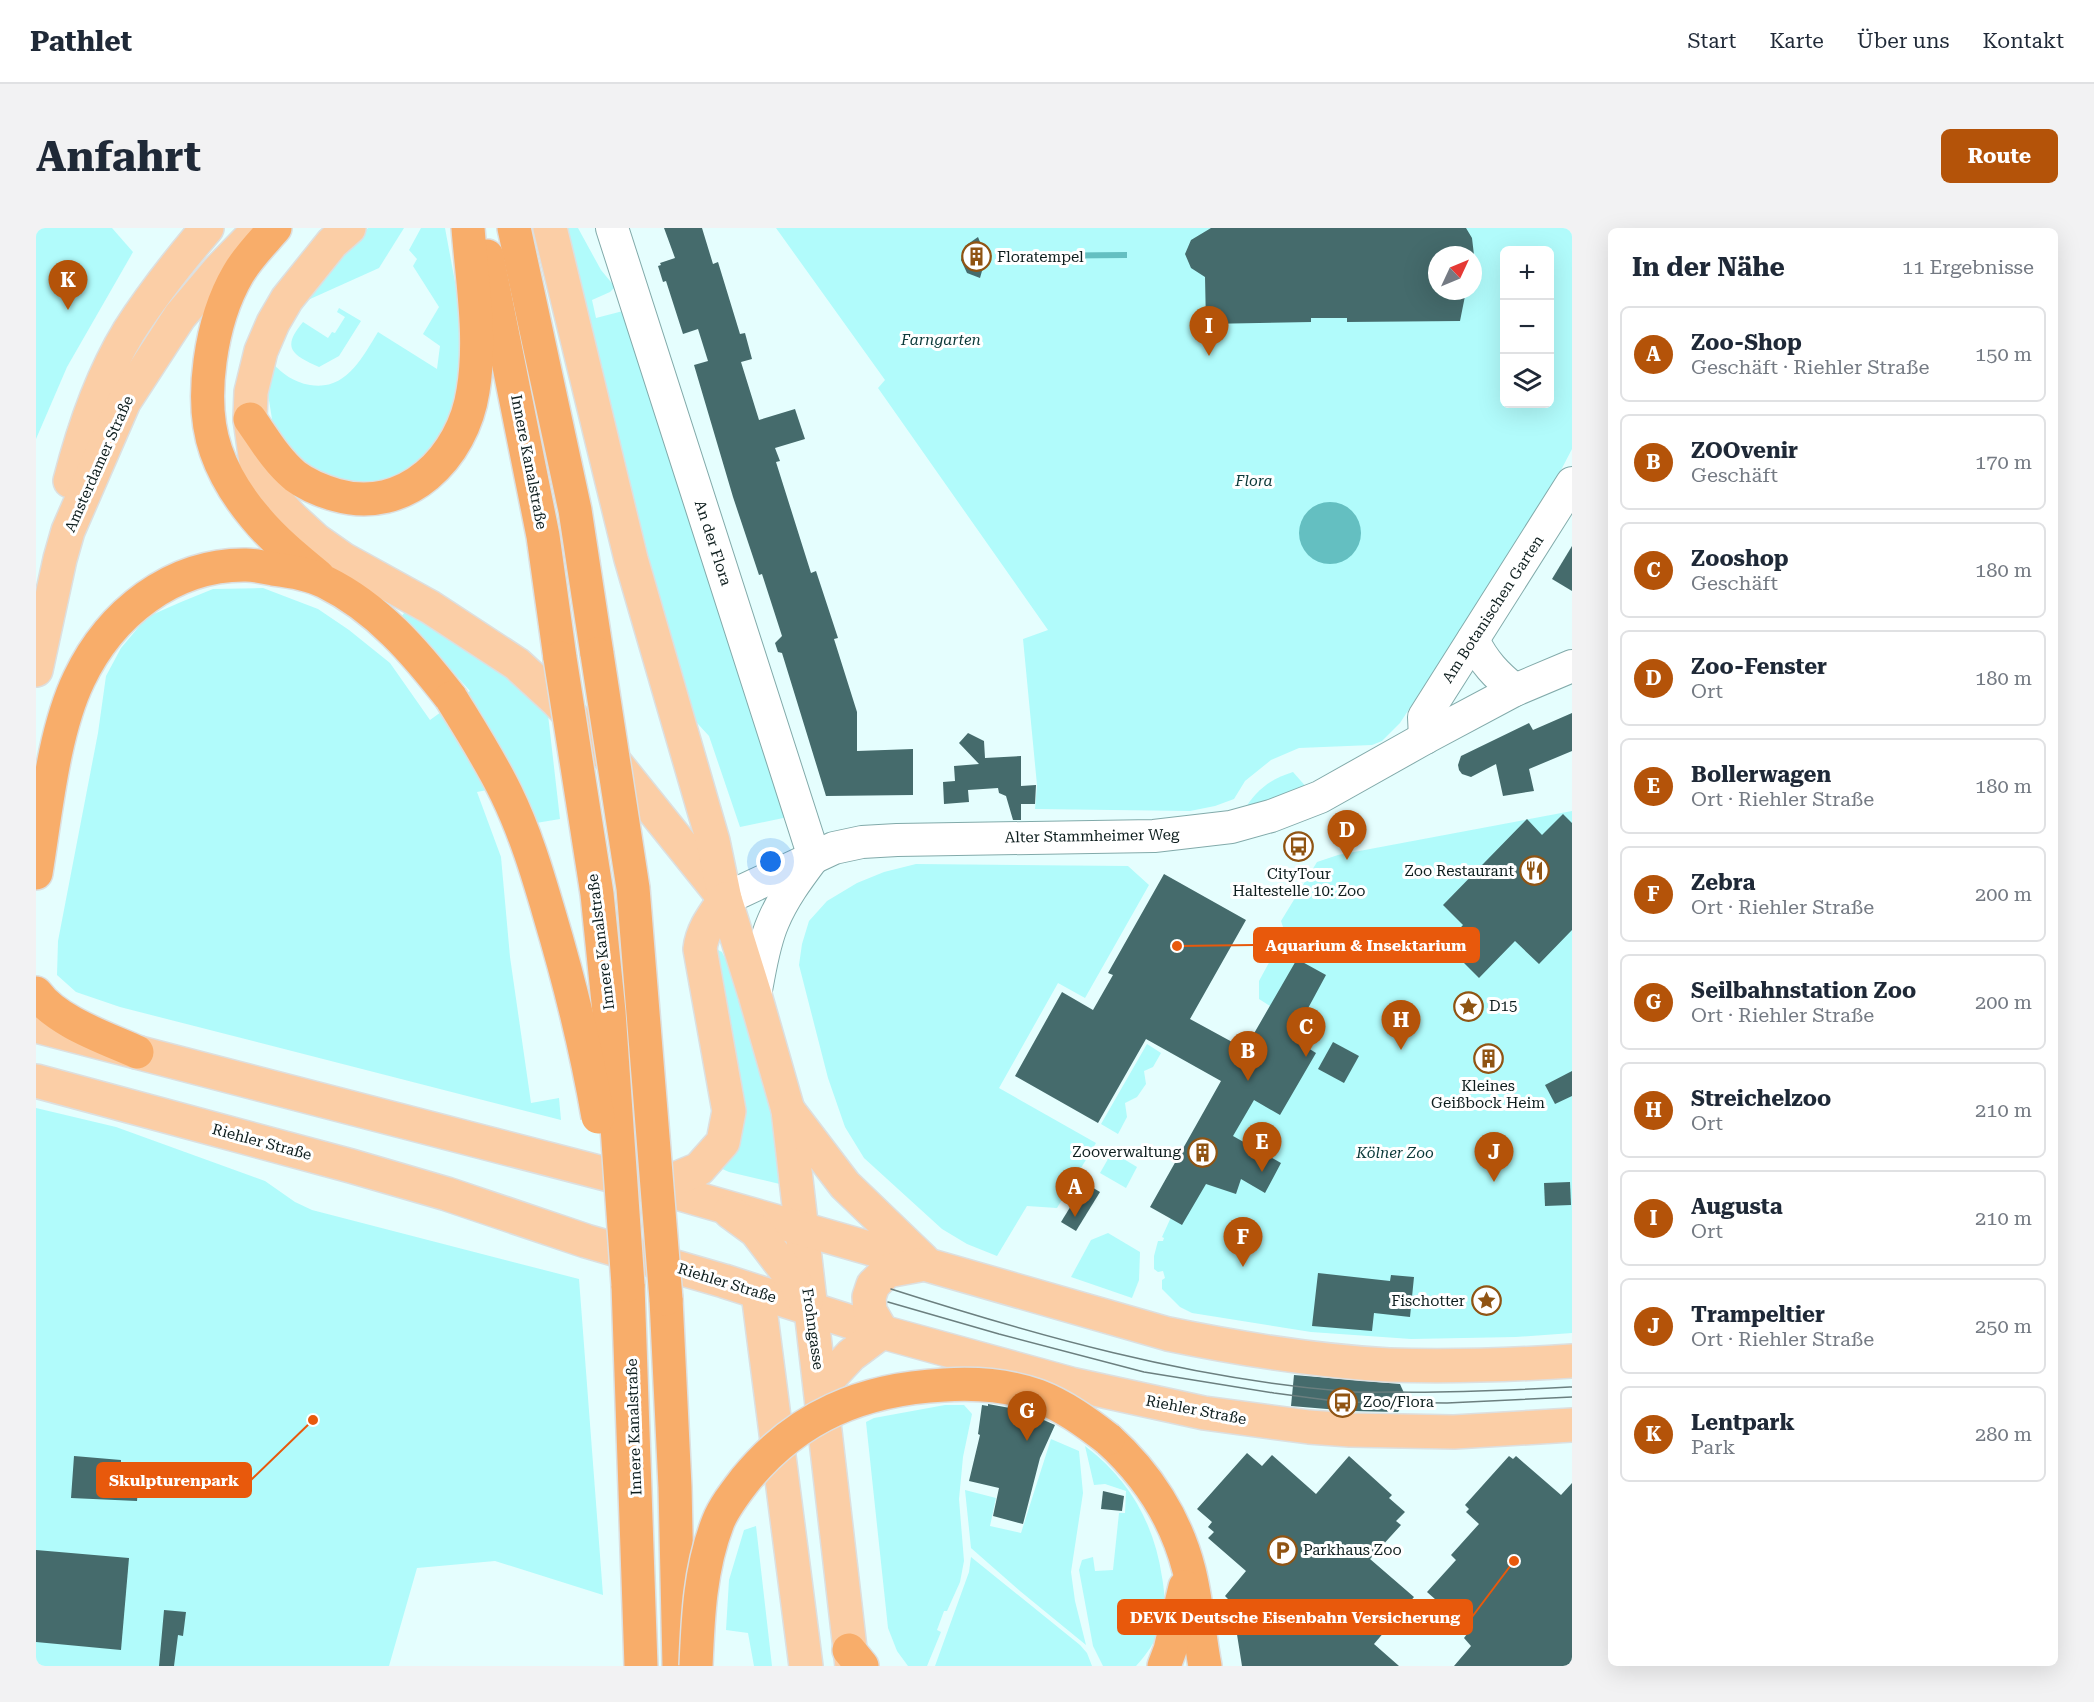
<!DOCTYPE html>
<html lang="de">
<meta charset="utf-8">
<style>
:root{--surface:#fff;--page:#f2f2f3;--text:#1f2937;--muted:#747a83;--line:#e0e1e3;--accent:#b45309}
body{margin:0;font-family:"Roboto Serif",serif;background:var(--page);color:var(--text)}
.controls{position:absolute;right:18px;top:18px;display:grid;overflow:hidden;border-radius:9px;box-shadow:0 6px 24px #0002}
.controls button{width:54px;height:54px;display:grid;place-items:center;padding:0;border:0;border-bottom:2px solid var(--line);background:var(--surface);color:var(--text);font:30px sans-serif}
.compass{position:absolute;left:1392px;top:18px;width:54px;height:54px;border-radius:50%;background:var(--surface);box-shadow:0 6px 24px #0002;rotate:46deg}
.you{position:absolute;left:735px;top:634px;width:21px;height:21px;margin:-15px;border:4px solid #fff;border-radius:50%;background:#1a73e8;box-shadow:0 0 0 9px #1a73e833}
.badge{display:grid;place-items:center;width:39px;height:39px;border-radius:50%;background:var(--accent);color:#fff;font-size:20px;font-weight:700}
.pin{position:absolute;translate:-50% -50px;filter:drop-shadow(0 2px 3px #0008)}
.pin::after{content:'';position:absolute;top:32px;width:21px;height:18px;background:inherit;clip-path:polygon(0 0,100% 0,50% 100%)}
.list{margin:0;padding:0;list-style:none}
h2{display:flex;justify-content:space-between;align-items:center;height:78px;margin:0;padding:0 24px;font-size:26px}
h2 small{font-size:20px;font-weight:400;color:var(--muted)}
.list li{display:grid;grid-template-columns:39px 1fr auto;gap:18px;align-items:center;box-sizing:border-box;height:96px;margin:0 12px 12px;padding:0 12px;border:2px solid var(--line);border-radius:9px}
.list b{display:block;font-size:22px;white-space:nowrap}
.list p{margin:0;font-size:20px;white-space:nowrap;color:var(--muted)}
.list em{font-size:20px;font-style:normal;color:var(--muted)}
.icon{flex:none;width:33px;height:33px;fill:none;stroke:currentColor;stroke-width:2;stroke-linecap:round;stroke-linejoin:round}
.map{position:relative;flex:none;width:1536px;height:1438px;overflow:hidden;border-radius:9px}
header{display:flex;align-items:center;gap:36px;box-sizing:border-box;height:84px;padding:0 30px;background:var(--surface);border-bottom:2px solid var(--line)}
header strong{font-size:28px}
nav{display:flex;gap:33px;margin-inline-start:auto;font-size:21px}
.intro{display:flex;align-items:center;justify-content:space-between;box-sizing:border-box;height:144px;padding:0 36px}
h1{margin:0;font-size:42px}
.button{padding:15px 27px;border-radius:9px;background:var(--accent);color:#fff;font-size:21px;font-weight:700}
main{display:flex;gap:36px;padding:0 36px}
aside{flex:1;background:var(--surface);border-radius:9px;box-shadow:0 6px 24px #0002}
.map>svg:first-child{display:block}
.green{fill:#b1fbfb;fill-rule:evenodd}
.water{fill:#64bfc1}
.building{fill:#456b6c}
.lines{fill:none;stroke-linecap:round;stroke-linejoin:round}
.minor-casing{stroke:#82aaaa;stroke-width:34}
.major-casing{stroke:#dddfdf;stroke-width:36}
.highway-casing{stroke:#dddfdf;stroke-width:36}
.minor{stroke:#fff;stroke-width:32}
.major{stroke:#fbcea6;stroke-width:33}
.highway{stroke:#f8ad6a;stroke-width:33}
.tram{stroke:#6b7f7f;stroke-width:1.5}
.highway-bridge-casing{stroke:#dddfdf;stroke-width:36;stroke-linecap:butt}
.highway-bridge{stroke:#f8ad6a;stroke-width:33}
.labels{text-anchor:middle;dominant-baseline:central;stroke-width:6;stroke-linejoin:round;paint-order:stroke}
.poi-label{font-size:15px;fill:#0d1d1d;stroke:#fff;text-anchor:start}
.park-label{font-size:15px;font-style:italic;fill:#0a3838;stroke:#fff}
.street-label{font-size:15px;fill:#0d1d1d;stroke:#fff}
.leader{fill:none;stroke:#e8590c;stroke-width:2}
.callout-dot{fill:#e8590c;stroke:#fff;stroke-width:2}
.callout{fill:#e8590c;stroke:#e8590c;stroke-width:2}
.callout-label{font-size:16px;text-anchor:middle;font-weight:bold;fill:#fff}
</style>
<header>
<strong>Pathlet</strong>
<nav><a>Start</a><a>Karte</a><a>Über uns</a><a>Kontakt</a></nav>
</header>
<div class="intro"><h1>Anfahrt</h1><a class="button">Route</a></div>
<main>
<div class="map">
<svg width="1536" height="1438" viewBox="0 0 1536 1438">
<rect width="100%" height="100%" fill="#e5fefe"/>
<g class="green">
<polygon points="0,0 76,0 97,24 31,139 0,211"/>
<polygon points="332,0 368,0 343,40 263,76"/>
<path d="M385,0H409L422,70L429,136L407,214L360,252L316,258L268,238L239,201L236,191L232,166L235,134C247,146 257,154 274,157C310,163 326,130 342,104L401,141L404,118L387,106L403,79L377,38L381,31L373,22Z"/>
<polygon points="527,0 542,0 565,42 579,59 574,64 556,72 560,90 587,83 752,589 704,599 673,508 650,483"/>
<path d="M740,0H1536V221L1513,265L1364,495L1346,513L1336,517L1263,520L1235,532L1209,553L1198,571L1179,578L1154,583L999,581L1001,557L987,411L1012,402L842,160L849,152ZM1468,22H1514V176H1468ZM1401,27H1437V63H1401Z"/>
<path d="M303,80L325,93L303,128L283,139C256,127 245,120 267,94L292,110L296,104L299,105L309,89L301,84Z"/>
<polygon points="227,360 282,381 313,402 354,435 394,492 434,463 366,388 372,379 511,478 524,591 500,595 482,556 441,564 465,629 474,729 495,875 523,870 525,892 84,779 40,764 21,747 22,713 62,505 70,448 85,420 111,389 145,374 177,361"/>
<path d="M1257,544L1272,561L1207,584C1219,563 1234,551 1257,544Z"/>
<polygon points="1536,583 1536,1105 1480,1109 1375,1111 1275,1104 1156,1085 1144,1079 1126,1061 1126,1052 1129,1050 1127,1043 1122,1044 1118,1041 1118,1028 1122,1013 1127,1013 1128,1010 1126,1009 1220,803 1234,778 1223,771 1223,753 1249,705 1245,693 1281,634 1302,627"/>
<polygon points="880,636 1092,638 1113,657 1049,770 1022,755 963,860 1060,915 1021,980 991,978 961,1028 931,1016 906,1001 828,930 809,899 792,850 763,737 766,716 773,693 791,673 821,655 848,644"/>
<polygon points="682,722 686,724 707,768 727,832 748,957 693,944 682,939 678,724"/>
<polygon points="1111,816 1125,825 1117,839 1108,843 1110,856 1101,869 1089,875 1091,889 1082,906 1065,896"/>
<polygon points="0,880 80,899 229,953 259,974 276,982 543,1051 567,1367 459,1333 381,1340 353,1438 0,1438"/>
<polygon points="1076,924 1101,939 1090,960 1064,945"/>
<polygon points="1072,1005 1104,1024 1103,1052 1096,1070 1035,1049 1055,1012"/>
<polygon points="909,1177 928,1177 936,1186 927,1229 923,1271 928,1333 924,1354 911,1383 908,1383 901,1402 905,1404 891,1438 872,1438 861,1423 852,1400 830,1194 838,1190"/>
<polygon points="1015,1211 1043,1223 1047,1265 1035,1344 1039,1373 1050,1417 984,1363 935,1320 929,1262 960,1270 954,1298 985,1305"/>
<path d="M1049,1218C1093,1251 1118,1295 1126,1349C1129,1366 1130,1383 1125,1399C1119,1414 1111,1426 1100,1438H1067L1057,1418L1043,1342L1046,1332L1057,1329L1059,1343L1077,1342L1083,1285H1089L1090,1263L1069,1256L1058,1257Z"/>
<polygon points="720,1298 736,1438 718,1438 712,1405 690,1402 693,1352 708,1302"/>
<polygon points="935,1329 1044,1417 1051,1425 1056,1438 899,1438 933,1344"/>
</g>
<g class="water">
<polygon points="1091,24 1091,30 975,31 975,25"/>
<circle cx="1294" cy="305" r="31"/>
</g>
<g class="building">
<polygon points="628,0 666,0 677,36 682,34 704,106 709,105 716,131 705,134 723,192 759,181 769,211 739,220 744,233 740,234 775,345 780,343 802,410 798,411 821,484 821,523 877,521 877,567 790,568 746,425 742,424 739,415 746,408 726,346 723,347 697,269 658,137 672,133 662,101 647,106 630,53 627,54 622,38 625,37 624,35 639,30"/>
<polygon points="1175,0 1430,0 1436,10 1438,27 1401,27 1401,63 1430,63 1424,93 1311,94 1311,90 1275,90 1275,94 1170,96 1169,49 1155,40 1149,26 1155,12"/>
<polygon points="942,9 950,29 944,50 931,45 925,32 929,18"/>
<polygon points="1536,318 1536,363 1516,351"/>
<polygon points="1536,485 1536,523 1493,541 1498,563 1467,568 1460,536 1435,549 1426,546 1423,542 1422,537 1425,528 1493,495 1497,502"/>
<polygon points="932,505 948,513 949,530 985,528 985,558 1000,557 999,576 985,576 985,592 977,592 970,568 963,565 962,560 932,562 933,574 908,576 907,554 919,553 918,538 943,536 923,515"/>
<polygon points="1527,586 1536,595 1536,702 1503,736 1479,713 1443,750 1409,716 1427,697 1407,677 1491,591 1506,607"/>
<polygon points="1128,646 1210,692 1154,791 1209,821 1261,731 1290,747 1256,810 1280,825 1244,887 1218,872 1197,908 1245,935 1229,965 1205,951 1200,966 1170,956 1146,997 1114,979 1185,853 1110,811 1062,895 979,848 1026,764 1057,782 1077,747 1072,745"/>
<polygon points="1297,814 1323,828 1308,855 1282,841"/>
<polygon points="1536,843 1536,868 1519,876 1509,857"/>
<polygon points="1534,954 1535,977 1509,978 1508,955"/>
<polygon points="1049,955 1064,964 1040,1003 1025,994"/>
<polygon points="1282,1045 1354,1053 1355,1047 1378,1049 1374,1089 1338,1085 1336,1103 1276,1098"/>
<polygon points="1258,1147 1364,1156 1368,1165 1368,1175 1362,1184 1315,1183 1255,1178"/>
<polygon points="952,1176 985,1182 1019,1197 1004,1230 987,1296 957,1288 963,1260 933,1253 944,1207 942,1206 946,1177 952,1178"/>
<polygon points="1211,1225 1226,1238 1236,1227 1280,1266 1313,1228 1356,1267 1353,1270 1369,1284 1360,1293 1365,1297 1334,1331 1378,1369 1338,1416 1363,1438 1206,1438 1196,1375 1189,1368 1210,1343 1172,1310 1178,1304 1172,1299 1176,1294 1161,1281"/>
<polygon points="38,1228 85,1232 85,1234 104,1236 101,1273 35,1270"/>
<polygon points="1473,1228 1477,1231 1480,1228 1525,1267 1536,1255 1536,1438 1418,1438 1435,1418 1428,1410 1434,1402 1391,1364 1420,1332 1415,1327 1443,1296 1430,1284 1433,1281 1429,1277"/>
<polygon points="1067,1263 1088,1268 1086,1283 1065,1281"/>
<polygon points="0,1322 93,1330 85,1422 0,1414"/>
<polygon points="128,1382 150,1384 147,1408 142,1407 138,1438 123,1438"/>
</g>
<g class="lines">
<defs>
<g id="minor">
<polyline points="576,0 778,629"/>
<path d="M1437,412C1448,434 1460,447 1479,462"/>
<polyline points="1389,510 1388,489 1536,255"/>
<polyline points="689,671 798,620 826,614 861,612 1118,608 1195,599 1235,588 1284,569 1389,510 1479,462 1536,438"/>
<path d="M719,767C724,743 727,717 737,694C747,670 762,650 777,630"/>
</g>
<g id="major">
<polyline points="313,0 296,15 251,71 237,95 225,123 215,164 214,191 220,234 237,269 256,290 280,312 307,331 394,379 481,436 521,473 582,538 684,665"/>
<polyline points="514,0 595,331 677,613 689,671 719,767 752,882 816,1438"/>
<path d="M34,253C47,202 65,149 93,103C116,67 143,33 171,0"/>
<polyline points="0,442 24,331 32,303 88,174 144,88 183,42 221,3"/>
<path d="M0,798L620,959L1132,1106C1205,1121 1279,1133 1353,1137C1414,1139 1475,1137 1536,1133"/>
<polyline points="0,853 315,938 411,966 550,1013 688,1053 846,1104 1035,1156 1168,1185 1273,1199 1314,1202 1418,1204 1536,1197"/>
<polyline points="752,882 809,957 887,1032"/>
<path d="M620,959L663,941L687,914L693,883L664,721C666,702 678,687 689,671"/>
<polyline points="694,984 720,1003 758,1053 770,1074"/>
<polyline points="722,1065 770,1438"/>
<polyline points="785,1159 815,1127 846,1104 834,1083 833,1069 837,1057 851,1043 889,1036"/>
</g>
<g id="highway">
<path d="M239,0C226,15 211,30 202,46C175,92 162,172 180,223C188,246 203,270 219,289C237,311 260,330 282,348"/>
<polyline points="478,0 539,282 561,426"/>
<polyline points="451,28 507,308 524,430"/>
<path d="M214,191C228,211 240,232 259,248C271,257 286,263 300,267C370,287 427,229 437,163C446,110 436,53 432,0"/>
<path d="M0,645C10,585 17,505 43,451C74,386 136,336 210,337C219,337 228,339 237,341C254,343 274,346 289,354C342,380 380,425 415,470"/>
<path d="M0,765C21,794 70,810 101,824"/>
<polyline points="592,1057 605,1438"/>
<polyline points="630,1071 639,1259 643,1438"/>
<path d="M1072,1211C1111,1246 1140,1291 1153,1342C1161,1373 1163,1407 1169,1438"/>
<polyline points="813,1422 826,1438"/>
<polyline points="1128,1438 1134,1422 1149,1359"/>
</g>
</defs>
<use href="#minor" class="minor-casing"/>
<use href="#major" class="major-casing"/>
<use href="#highway" class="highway-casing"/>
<use href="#minor" class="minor"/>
<use href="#major" class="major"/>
<use href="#highway" class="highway"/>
<g class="tram">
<path d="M855,1061C1002,1108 1151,1150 1305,1163C1323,1165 1341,1164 1359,1164C1419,1165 1477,1162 1536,1159"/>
<polyline points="852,1074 963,1106 1108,1144 1238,1165 1306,1174 1411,1175 1536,1169"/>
</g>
<defs>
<g id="highway-bridge">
<polyline points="561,426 597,660 630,1071"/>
<polyline points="524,430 561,666 573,784 592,1057"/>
<path d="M415,470C434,501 454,532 470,565C489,604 501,644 513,685C533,752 550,820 562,889"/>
<path d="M660,1438C662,1389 664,1340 682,1294C688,1279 699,1265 709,1252C761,1188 827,1161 908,1157C940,1155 972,1157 1002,1168C1028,1178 1050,1194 1072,1211"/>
</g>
</defs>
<use href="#highway-bridge" class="highway-bridge-casing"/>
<use href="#highway-bridge" class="highway-bridge"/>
</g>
<defs>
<symbol id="building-ring" viewBox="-11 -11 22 22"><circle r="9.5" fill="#fff" stroke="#905413" stroke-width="1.5"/><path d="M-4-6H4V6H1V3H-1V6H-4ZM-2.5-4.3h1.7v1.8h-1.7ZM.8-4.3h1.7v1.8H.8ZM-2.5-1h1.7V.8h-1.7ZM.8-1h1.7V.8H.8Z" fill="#905413"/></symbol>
<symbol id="bus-ring" viewBox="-11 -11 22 22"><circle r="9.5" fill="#fff" stroke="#905413" stroke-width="1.5"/><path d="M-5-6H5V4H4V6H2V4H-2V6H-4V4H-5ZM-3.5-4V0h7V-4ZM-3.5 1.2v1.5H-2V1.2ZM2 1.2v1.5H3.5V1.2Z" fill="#905413"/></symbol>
<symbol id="restaurant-ring" viewBox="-11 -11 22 22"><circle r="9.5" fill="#fff" stroke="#905413" stroke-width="1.5"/><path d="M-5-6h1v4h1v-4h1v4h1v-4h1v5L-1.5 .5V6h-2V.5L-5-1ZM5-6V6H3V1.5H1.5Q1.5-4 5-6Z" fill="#905413"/></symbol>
<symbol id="sight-ring" viewBox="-11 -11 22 22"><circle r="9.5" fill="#fff" stroke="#905413" stroke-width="1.5"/><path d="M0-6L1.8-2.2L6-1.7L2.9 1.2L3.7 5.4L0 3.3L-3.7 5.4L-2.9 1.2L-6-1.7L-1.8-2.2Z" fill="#905413"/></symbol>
<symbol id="parking-ring" viewBox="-11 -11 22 22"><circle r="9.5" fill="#fff" stroke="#905413" stroke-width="1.5"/><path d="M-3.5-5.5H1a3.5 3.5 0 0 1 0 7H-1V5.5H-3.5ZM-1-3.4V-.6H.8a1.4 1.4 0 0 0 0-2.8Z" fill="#905413"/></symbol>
</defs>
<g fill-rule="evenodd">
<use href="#building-ring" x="924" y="12" width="33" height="33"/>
<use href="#bus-ring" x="1246" y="602" width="33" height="33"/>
<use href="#restaurant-ring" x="1482" y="626" width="33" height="33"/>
<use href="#sight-ring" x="1416" y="762" width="33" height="33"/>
<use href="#building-ring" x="1436" y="814" width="33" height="33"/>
<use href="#building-ring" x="1150" y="908" width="33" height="33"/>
<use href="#sight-ring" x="1434" y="1056" width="33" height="33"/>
<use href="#bus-ring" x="1290" y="1158" width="33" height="33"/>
<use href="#parking-ring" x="1230" y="1306" width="33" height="33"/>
</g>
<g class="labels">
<g class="poi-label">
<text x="961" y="29">Floratempel</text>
<text x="1478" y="643" text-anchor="end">Zoo Restaurant</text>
<text x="1263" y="646" text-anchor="middle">CityTour<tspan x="1263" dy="17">Haltestelle 10: Zoo</tspan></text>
<text x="1453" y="778">D15</text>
<text x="1452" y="858" text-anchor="middle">Kleines<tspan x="1452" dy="17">Geißbock Heim</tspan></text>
<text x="1145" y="924" text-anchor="end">Zooverwaltung</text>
<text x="1429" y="1073" text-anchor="end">Fischotter</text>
<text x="1327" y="1174">Zoo/Flora</text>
<text x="1267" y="1322">Parkhaus Zoo</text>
</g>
<g class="park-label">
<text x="905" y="112">Farngarten</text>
<text x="1218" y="253">Flora</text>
<text x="1359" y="925">Kölner Zoo</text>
</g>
<g class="street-label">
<text transform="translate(493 234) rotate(79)">Innere Kanalstraße</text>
<text transform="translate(63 236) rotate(-66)">Amsterdamer Straße</text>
<text transform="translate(677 315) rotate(72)">An der Flora</text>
<text transform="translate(1457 381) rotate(-57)">Am Botanischen Garten</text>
<text transform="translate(1056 608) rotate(-1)">Alter Stammheimer Weg</text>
<text transform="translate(565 714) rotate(-97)">Innere Kanalstraße</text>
<text transform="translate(226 914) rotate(15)">Riehler Straße</text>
<text transform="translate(691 1055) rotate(17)">Riehler Straße</text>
<text transform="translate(777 1101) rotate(82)">Frohngasse</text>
<text transform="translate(1160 1182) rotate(11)">Riehler Straße</text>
<text transform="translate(598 1199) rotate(-92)">Innere Kanalstraße</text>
</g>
</g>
<path class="leader" d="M1141 718L1218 717M277 1192L215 1252M1478 1333L1436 1389"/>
<g class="callout-dot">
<circle cx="1141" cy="718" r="6"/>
<circle cx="277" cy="1192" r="6"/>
<circle cx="1478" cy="1333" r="6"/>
</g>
<g class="callout">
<rect x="1218" y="700" width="225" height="34" rx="6"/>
<rect x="61" y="1235" width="154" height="34" rx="6"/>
<rect x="1082" y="1372" width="354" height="34" rx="6"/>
</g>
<g class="callout-label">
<text x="1330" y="723">Aquarium &amp; Insektarium</text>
<text x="138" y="1258">Skulpturenpark</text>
<text x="1259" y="1395">DEVK Deutsche Eisenbahn Versicherung</text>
</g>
</svg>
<div class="controls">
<button>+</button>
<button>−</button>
<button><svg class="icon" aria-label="layers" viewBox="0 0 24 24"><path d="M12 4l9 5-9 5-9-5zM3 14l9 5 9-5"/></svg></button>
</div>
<svg class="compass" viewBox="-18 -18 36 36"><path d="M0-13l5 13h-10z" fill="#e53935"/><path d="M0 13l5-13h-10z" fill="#747a83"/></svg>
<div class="you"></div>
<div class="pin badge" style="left:1039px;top:989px">A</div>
<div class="pin badge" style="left:1212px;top:853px">B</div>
<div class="pin badge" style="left:1270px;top:829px">C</div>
<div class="pin badge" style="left:1311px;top:632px">D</div>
<div class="pin badge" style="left:1226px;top:944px">E</div>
<div class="pin badge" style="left:1207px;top:1039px">F</div>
<div class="pin badge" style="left:991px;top:1213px">G</div>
<div class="pin badge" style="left:1365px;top:822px">H</div>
<div class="pin badge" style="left:1173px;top:128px">I</div>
<div class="pin badge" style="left:1458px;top:954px">J</div>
<div class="pin badge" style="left:32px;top:82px">K</div>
</div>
<aside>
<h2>In der Nähe<small>11 Ergebnisse</small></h2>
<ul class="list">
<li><span class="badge">A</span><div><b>Zoo-Shop</b><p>Geschäft · Riehler Straße</p></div><em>150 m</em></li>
<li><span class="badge">B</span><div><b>ZOOvenir</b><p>Geschäft</p></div><em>170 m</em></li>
<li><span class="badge">C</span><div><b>Zooshop</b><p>Geschäft</p></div><em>180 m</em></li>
<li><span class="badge">D</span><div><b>Zoo-Fenster</b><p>Ort</p></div><em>180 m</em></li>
<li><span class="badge">E</span><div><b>Bollerwagen</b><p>Ort · Riehler Straße</p></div><em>180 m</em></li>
<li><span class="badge">F</span><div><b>Zebra</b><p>Ort · Riehler Straße</p></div><em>200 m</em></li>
<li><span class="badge">G</span><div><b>Seilbahnstation Zoo</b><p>Ort · Riehler Straße</p></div><em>200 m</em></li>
<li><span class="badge">H</span><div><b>Streichelzoo</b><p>Ort</p></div><em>210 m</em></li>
<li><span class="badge">I</span><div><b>Augusta</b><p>Ort</p></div><em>210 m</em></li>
<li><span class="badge">J</span><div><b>Trampeltier</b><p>Ort · Riehler Straße</p></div><em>250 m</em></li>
<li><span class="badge">K</span><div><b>Lentpark</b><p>Park</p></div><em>280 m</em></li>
</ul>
</aside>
</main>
